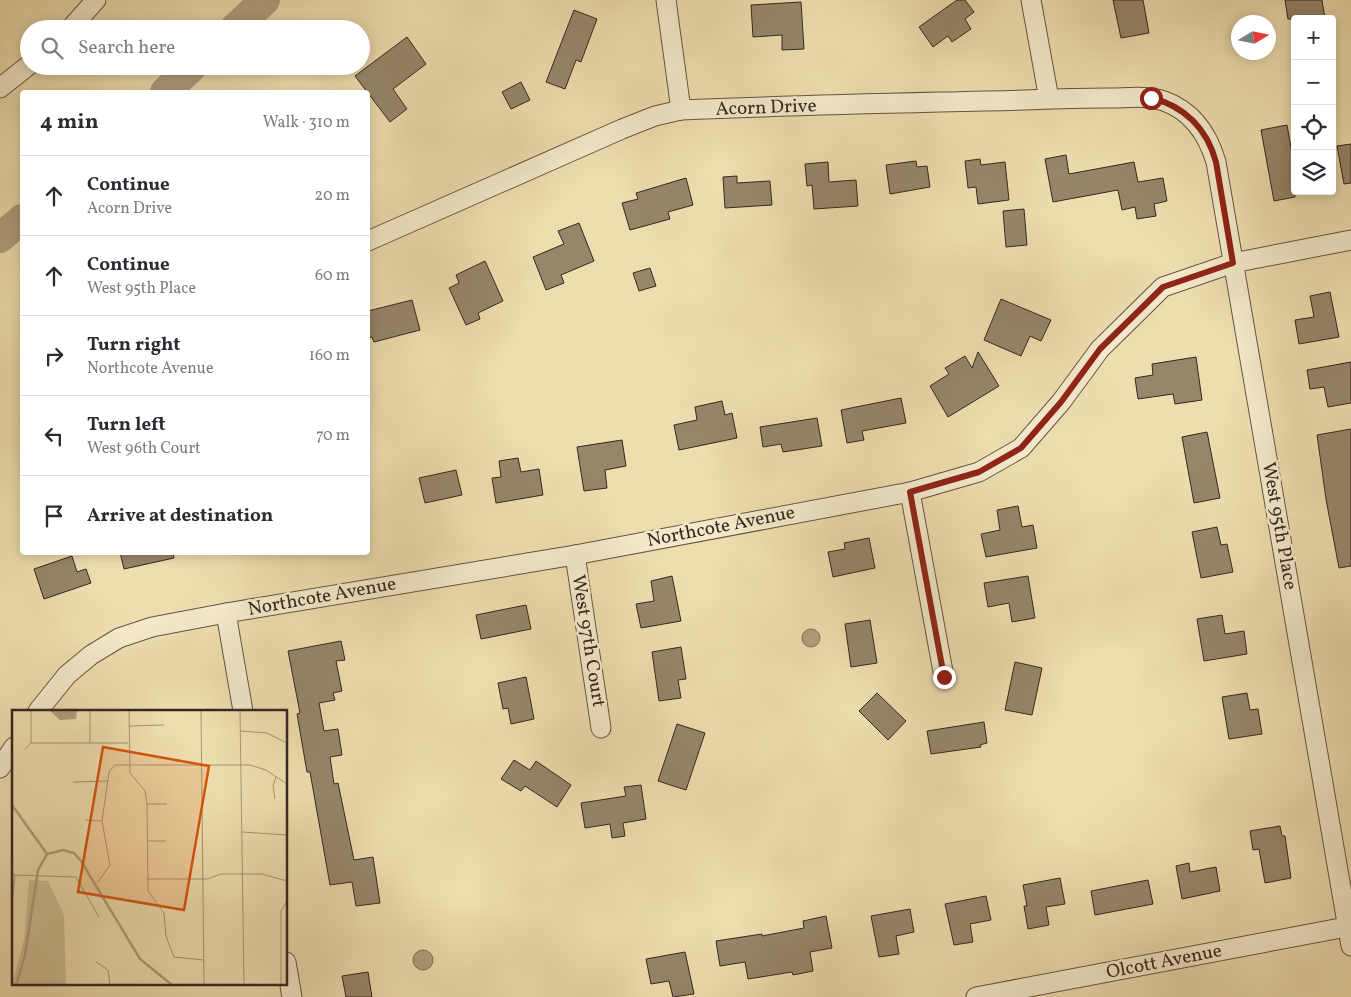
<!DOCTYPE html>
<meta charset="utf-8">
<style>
:root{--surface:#fff;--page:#f2f2f3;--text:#2b2b33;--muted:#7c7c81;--line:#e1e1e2}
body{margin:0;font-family:Vollkorn,serif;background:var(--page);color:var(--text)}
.controls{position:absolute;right:15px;top:15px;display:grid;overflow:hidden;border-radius:5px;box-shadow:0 2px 12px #0003}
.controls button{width:45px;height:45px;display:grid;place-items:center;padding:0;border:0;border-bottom:1px solid var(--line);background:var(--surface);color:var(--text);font:25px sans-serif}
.compass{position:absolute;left:1231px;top:15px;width:45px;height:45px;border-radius:50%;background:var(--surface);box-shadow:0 2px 12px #0003;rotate:80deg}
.stop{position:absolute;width:15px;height:15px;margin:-11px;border:4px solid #8f2418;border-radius:50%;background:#fff}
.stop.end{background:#8f2418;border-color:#fff;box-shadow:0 1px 5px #0008}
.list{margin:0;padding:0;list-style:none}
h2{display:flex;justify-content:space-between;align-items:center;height:65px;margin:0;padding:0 20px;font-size:21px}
h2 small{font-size:16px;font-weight:400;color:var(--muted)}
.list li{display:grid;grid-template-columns:32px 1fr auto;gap:15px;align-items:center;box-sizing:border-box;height:80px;padding:0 20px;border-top:1px solid var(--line)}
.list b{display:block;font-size:19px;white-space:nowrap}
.list p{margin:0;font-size:16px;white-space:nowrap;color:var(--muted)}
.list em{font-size:16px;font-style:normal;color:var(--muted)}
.icon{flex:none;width:28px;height:28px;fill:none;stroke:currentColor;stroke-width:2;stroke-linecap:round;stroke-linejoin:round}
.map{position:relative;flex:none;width:1351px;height:997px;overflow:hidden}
.search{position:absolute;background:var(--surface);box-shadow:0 2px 12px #0003;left:20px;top:20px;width:350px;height:55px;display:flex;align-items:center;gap:12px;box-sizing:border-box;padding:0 18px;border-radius:28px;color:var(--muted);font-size:19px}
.panel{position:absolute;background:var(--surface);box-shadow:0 2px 12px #0003;left:20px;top:90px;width:350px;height:465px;border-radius:5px}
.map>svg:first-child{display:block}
.water{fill:#b09f7e;stroke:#806f58}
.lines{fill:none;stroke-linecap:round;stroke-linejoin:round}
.river{stroke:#b09f7e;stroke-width:30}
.building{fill:#96866a;stroke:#372620}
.street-casing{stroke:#655444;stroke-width:21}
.street{stroke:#f4eacb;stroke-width:19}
.route{stroke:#8f2418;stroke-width:6}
.labels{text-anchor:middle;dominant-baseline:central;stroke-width:5;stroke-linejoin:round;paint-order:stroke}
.street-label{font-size:19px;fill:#372620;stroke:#f4eacb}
.inset-river{fill:none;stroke:#b09f7e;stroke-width:2.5}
.inset-road{fill:none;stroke:#a59476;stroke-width:1}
.view{fill:#d6540e;fill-opacity:0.15;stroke:#d6540e;stroke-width:2.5}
.inset-edge{fill:none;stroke:#372620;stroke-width:2.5}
</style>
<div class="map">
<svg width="1351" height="997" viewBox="0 0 1351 997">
<rect width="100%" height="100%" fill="#eedeaf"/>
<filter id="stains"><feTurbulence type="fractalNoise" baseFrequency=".004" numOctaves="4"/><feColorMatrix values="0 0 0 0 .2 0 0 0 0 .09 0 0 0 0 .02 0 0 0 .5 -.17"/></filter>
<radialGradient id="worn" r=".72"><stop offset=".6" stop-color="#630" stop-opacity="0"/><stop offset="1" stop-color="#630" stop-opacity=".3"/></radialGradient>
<g class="water">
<circle cx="811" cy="638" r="9"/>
<circle cx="423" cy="960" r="10"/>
</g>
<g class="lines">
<g class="river">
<polyline points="234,29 265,0"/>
<polyline points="165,92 193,66"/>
<polyline points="0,238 22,219"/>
</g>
</g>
<g class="building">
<polygon points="957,0 965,0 974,12 965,19 971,29 952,42 948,36 933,47 919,27"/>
<polygon points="1113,0 1143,0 1149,33 1121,38"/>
<polygon points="1285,0 1322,0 1325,19 1288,19"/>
<polygon points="801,2 804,49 782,50 782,35 753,37 751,5"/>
<polygon points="574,10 597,19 581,62 576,60 565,89 546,82"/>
<polygon points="407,37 426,64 393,89 407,109 390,122 355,76"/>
<polygon points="521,82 530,100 511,109 502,92"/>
<polygon points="1287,125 1295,170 1295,197 1274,201 1261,130"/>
<polygon points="1351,144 1351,183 1344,184 1337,146"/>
<polygon points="1066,155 1069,174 1134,162 1138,182 1163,178 1167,201 1154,204 1156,216 1137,219 1135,207 1122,210 1118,190 1053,202 1045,159"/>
<polygon points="980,159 981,165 1005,162 1009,200 978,204 976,187 968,188 965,161"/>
<polygon points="916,161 917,167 927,166 930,187 890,194 886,165"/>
<polygon points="828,162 829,182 856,180 858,206 814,209 812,185 807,186 805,164"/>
<polygon points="737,176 737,183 770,181 772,205 725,208 723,177"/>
<polygon points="686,178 693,205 668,212 670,219 630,230 622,203 638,199 636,193"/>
<polygon points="1024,209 1027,245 1006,247 1003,211"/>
<polygon points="579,223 594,261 561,275 564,283 546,290 533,257 564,244 558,231"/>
<polygon points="485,261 503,301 478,313 480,319 466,325 449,288 459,283 456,275"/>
<polygon points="650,268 656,286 639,291 633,273"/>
<polygon points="1330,292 1339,337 1299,344 1295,320 1314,317 1310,296"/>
<polygon points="1001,299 1051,320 1041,341 1030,336 1021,356 984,340"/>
<polygon points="412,300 420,330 374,342 372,337 368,338 368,311"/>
<polygon points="978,352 999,386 948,417 930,386 949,374 945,368 965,356 972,368"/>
<polygon points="1196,357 1202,400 1175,404 1173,394 1138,399 1135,378 1153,375 1152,364"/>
<polygon points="1351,362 1351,403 1328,407 1324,387 1310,389 1307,370"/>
<polygon points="901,398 906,423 862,431 864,440 847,443 841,410"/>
<polygon points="722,401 725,415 732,413 737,438 679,450 674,425 697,420 695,407"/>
<polygon points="817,418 822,446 783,452 781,444 763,447 760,427"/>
<polygon points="1351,429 1351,566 1339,568 1326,499 1317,435"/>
<polygon points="1207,432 1220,498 1194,503 1182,437"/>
<polygon points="622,440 626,466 605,470 607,488 584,491 577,447"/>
<polygon points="518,458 521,472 539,469 543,495 496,503 492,478 501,477 499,461"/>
<polygon points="456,470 462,495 425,503 419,478"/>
<polygon points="1018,506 1022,527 1033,525 1037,548 986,557 981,534 1000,530 997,510"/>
<polygon points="1217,527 1221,545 1227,544 1233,572 1201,578 1192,532"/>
<polygon points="869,538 875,568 833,577 828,552 845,549 844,543"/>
<polygon points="120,552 173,552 174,558 124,569"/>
<polygon points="72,556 77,572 86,569 91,583 44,599 34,569"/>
<polygon points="672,576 681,621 641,628 636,604 654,601 651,581"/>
<polygon points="1028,576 1035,618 1012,622 1009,603 988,607 984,583"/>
<polygon points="526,605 531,629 481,639 476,615"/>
<polygon points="1222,615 1225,634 1244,631 1247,654 1204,661 1197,619"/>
<polygon points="870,620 877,663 851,667 845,624"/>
<polygon points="341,641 345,660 336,661 342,691 333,693 335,700 319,703 324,731 338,729 342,755 330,757 334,784 338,783 354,860 373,857 380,903 356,906 352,882 330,885 310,772 307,772 297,714 300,713 288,651"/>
<polygon points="681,647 686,679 678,680 681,698 659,701 652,652"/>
<polygon points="1015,662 1042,668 1032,715 1005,710"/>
<polygon points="526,677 534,719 511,724 508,708 503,709 498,683"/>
<polygon points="877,693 906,721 888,740 859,711"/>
<polygon points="1247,693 1250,710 1258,709 1262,734 1229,739 1222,697"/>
<polygon points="984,722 987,743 980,745 981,747 931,754 927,731"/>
<polygon points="677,724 705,733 686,790 658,781"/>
<polygon points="514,760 530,770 536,761 571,785 557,807 525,786 521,791 501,779"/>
<polygon points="641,785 646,819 623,823 625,836 612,838 610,824 585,828 581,803 626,796 624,787"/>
<polygon points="1280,826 1282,836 1285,836 1291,878 1265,883 1259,849 1253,850 1250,831"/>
<polygon points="1189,863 1190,872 1216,867 1220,891 1182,899 1176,866"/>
<polygon points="1060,878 1065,904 1046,907 1049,925 1028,929 1024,906 1027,906 1023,885"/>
<polygon points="1148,880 1153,904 1095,915 1091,891"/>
<polygon points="986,896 991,920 970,924 973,942 954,945 945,904"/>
<polygon points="910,909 914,932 896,936 899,954 879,957 871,916"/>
<polygon points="826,916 832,948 810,952 813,971 793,975 792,972 748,979 745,962 720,966 716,941 762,934 762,936 804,928 803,921"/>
<polygon points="685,952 694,994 673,997 669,981 651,984 646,959"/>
<polygon points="368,972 372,997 346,997 342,976"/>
</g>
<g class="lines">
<defs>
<g id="street">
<polyline points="666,0 681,110"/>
<polyline points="1031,0 1049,99"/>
<polyline points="70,29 96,0"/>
<polyline points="0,88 29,65"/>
<path d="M368,241L622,129L655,116L681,110C796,105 910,103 1025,100C1052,99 1080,98 1108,98C1126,98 1147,95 1164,101C1192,111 1208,135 1216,162L1351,946"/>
<polyline points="910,492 944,677"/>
<polyline points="575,555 601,728"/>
<polyline points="226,613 243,711"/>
<polyline points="38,711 67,675 91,655 119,638 152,627 226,613 575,555 910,492 979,472 1021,448 1061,402 1100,349 1163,287 1233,263 1351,240"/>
<polyline points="0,768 14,747"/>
<polyline points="286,962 292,997"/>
<polyline points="976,997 1351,926"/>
</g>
</defs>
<use href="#street" class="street-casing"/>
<use href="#street" class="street"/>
</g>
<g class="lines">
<path class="route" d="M944,677L910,492L979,472L1021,448L1061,402L1100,349L1163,287L1233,263L1216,162C1207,129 1185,106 1151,98"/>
</g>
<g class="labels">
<g class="street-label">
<text transform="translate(766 108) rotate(-2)">Acorn Drive</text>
<text transform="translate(1279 526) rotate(80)">West 95th Place</text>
<text transform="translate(721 527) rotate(-11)">Northcote Avenue</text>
<text transform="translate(322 597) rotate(-10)">Northcote Avenue</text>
<text transform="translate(588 641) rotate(81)">West 97th Court</text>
<text transform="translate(1164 962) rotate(-11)">Olcott Avenue</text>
</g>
</g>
<g transform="translate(12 710)">
<rect width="275" height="275" fill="#eedeaf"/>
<path d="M17,170L36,171L52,205L54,275H0L12,230Z" fill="#cfbf97"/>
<path d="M37,0H65L64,9L48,10Z" fill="#b09f7e"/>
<path class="inset-river" d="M0,95L35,144M4,275L13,245L26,160L35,144L51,140L62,143L69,151L128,249L160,275"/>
<path class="inset-road" d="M78,0V33M117,0L118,63L133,81L135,94L136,181L152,203L154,226L162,247L192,250M189,0L192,275M228,0L232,275M117,16L152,15M229,21L255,23L275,33M19,33H116M13,39L19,33V0M61,72L96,71M263,89L261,76L264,67M135,94H155M73,110L90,111M230,122L275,125M136,131H154M0,165L64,167L87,207M135,169H195L209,164H250L275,171M86,172L98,155L90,111L97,62L103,55H238L254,60L275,74M0,196L3,165M84,252L96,260L98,275M269,275V201L275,191"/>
<path class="view" d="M91,37L197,56L172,200L66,182Z"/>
<rect width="275" height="275" class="inset-edge"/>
</g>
<rect width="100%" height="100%" filter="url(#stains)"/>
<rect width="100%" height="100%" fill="url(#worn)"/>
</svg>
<div class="controls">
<button>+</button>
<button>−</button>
<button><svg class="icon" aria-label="locate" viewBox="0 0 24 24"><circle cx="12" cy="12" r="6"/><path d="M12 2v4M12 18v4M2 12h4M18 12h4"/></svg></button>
<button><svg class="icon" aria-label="layers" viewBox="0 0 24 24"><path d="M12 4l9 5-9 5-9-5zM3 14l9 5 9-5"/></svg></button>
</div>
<svg class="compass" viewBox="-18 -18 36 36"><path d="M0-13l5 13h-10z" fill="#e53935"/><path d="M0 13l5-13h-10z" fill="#7c7c81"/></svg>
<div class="stop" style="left:1151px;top:98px"></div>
<div class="stop end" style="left:944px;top:677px"></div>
<div class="search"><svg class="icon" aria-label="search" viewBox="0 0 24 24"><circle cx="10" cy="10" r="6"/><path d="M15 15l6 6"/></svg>Search here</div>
<section class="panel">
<h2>4 min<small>Walk · 310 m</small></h2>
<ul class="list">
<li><svg class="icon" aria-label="ahead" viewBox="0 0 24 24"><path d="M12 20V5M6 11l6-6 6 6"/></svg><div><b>Continue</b><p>Acorn Drive</p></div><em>20 m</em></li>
<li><svg class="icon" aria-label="ahead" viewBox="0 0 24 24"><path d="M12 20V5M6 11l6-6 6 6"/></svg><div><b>Continue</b><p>West 95th Place</p></div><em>60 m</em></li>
<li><svg class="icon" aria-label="right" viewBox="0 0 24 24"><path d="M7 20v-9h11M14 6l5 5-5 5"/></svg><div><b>Turn right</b><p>Northcote Avenue</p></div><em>160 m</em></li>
<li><svg class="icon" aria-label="left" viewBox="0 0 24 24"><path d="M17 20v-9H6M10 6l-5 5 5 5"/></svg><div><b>Turn left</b><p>West 96th Court</p></div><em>70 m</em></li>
<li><svg class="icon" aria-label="arrive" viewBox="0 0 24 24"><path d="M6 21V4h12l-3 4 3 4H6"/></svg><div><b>Arrive at destination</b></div></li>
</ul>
</section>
</div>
